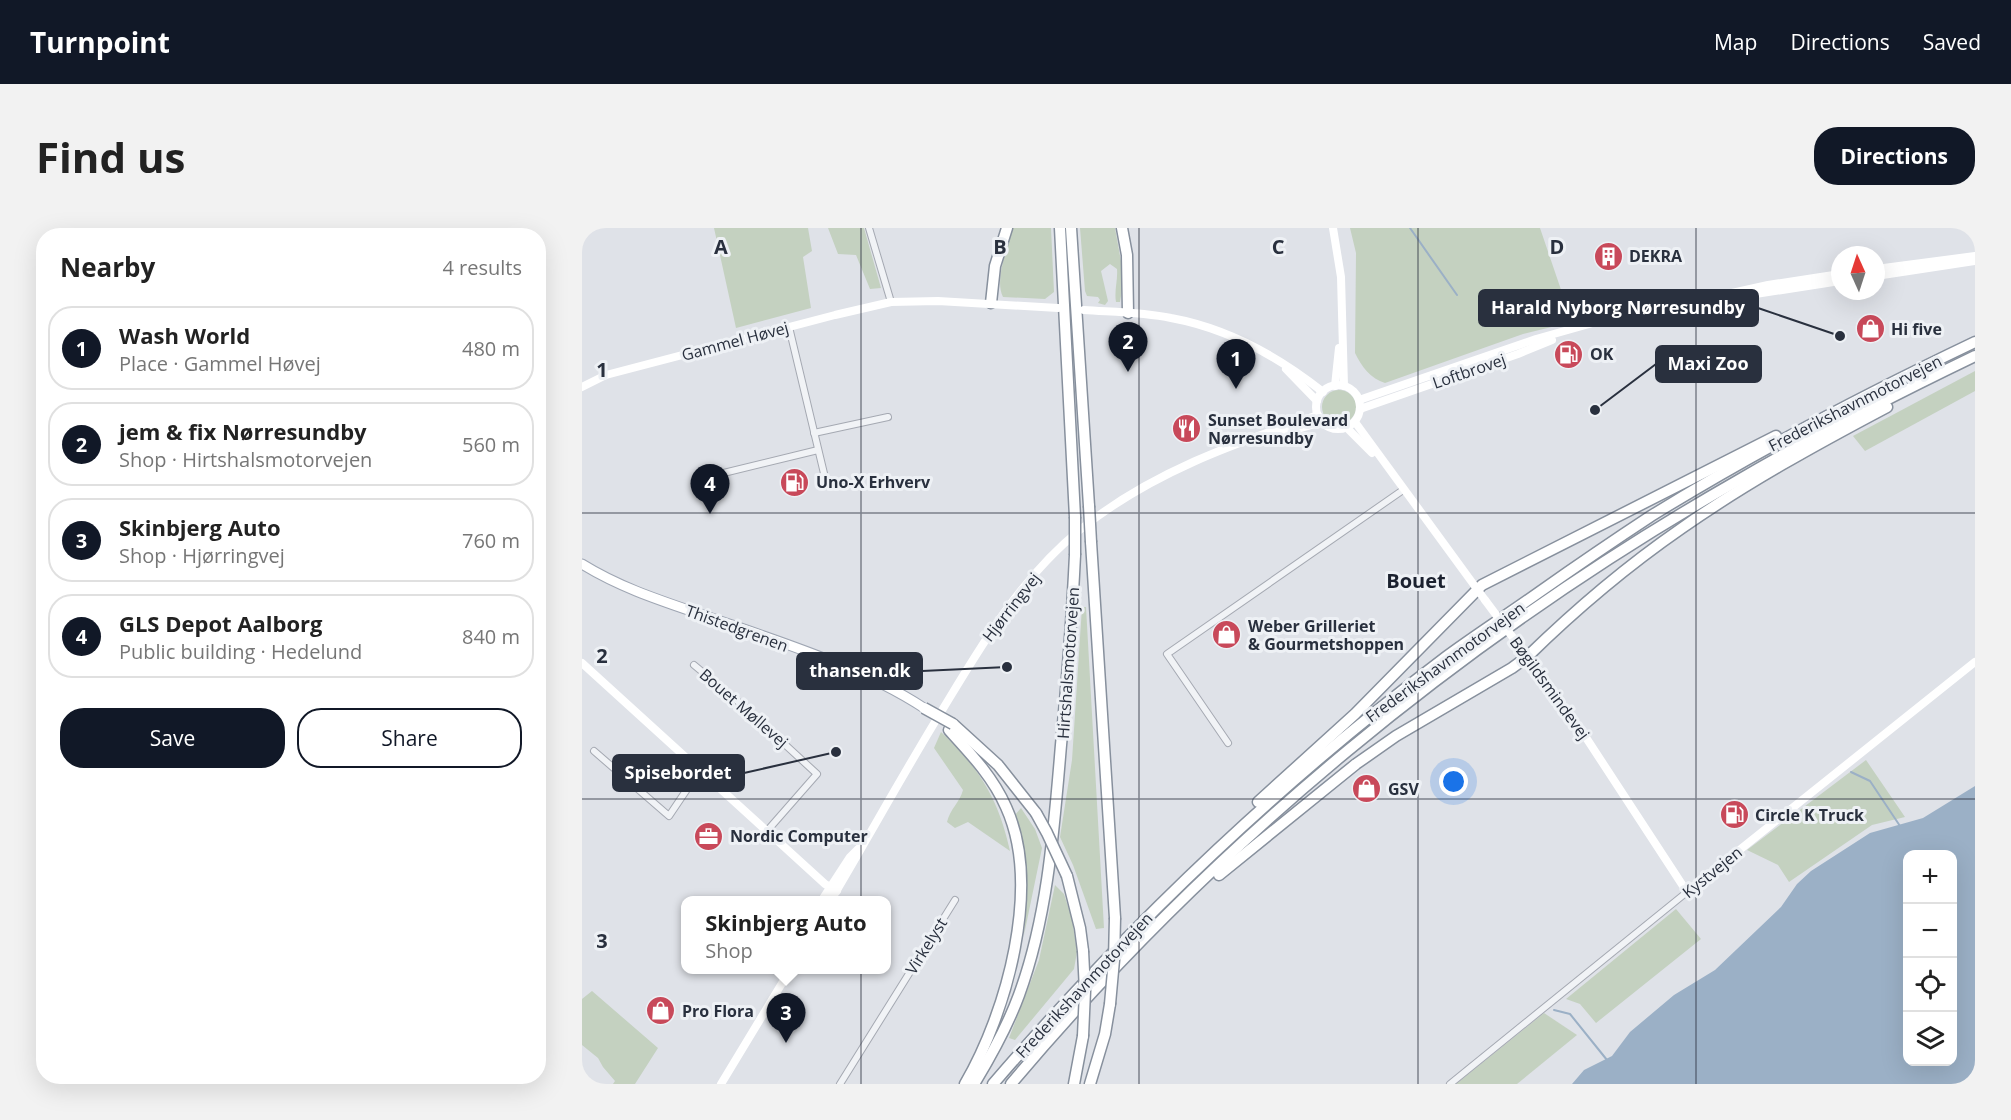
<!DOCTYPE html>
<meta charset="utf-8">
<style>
:root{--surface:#fff;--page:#f2f2f2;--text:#222;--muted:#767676;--line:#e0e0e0;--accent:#111827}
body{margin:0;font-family:"Open Sans",sans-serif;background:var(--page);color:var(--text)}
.controls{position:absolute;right:18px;bottom:18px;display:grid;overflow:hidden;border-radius:12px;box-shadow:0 6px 24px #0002}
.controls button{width:54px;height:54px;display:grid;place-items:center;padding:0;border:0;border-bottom:2px solid var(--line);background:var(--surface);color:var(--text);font:30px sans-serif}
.compass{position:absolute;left:1249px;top:18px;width:54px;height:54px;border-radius:50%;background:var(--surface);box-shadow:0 6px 24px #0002;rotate:357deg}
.you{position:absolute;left:872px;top:554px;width:21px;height:21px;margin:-15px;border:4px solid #fff;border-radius:50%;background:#1a73e8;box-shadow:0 0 0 9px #1a73e833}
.badge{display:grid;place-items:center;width:39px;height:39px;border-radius:50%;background:var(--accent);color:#fff;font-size:20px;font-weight:700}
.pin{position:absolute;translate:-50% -50px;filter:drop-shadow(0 2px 3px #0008)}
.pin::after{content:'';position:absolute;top:32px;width:21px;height:18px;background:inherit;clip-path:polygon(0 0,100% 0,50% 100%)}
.popup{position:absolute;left:99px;top:668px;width:210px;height:78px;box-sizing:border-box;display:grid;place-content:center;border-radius:12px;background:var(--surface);filter:drop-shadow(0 2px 4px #0005);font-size:20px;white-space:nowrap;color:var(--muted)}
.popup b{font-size:22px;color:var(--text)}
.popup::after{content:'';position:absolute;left:50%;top:100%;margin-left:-12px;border:12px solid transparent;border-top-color:var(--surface)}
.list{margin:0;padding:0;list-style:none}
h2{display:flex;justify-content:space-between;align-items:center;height:78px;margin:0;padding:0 24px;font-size:26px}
h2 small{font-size:20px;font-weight:400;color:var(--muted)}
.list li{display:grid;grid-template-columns:39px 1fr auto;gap:18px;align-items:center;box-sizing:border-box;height:84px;margin:0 12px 12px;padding:0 12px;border:2px solid var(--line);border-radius:24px}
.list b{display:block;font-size:22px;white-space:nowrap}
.list p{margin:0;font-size:20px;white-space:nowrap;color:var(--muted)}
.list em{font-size:20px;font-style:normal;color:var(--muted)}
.actions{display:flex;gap:12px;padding:18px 24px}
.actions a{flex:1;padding:14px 0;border:2px solid var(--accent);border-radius:24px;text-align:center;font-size:21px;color:var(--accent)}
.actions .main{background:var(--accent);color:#fff}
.icon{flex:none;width:33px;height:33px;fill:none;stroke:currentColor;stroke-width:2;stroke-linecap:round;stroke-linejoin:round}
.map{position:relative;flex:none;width:1393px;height:856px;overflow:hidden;border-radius:24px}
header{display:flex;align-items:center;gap:36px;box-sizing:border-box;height:84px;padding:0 30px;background:var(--accent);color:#fff}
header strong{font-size:28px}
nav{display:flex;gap:33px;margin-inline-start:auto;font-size:21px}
.intro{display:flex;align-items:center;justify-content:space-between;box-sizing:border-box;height:144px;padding:0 36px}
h1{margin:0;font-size:42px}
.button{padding:15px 27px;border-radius:24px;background:var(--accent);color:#fff;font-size:21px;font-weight:700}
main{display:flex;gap:36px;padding:0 36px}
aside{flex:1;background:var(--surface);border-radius:24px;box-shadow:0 6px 24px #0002}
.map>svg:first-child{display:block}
.green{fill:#c4d1c0}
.water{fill:#9bb0c6;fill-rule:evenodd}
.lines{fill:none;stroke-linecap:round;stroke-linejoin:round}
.stream{stroke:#9bb0c6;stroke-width:2}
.street-casing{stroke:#a5a9b2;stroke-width:8}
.primary-casing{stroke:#9fa6b3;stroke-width:11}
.highway-casing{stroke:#87909d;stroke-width:13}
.street{stroke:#f1f3f6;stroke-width:6}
.secondary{stroke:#fff;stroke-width:8}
.primary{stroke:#fff;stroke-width:9}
.highway{stroke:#fff;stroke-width:10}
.highway-bridge-casing{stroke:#87909d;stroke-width:13;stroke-linecap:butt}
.secondary-bridge{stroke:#fff;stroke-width:8}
.highway-bridge{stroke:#fff;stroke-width:10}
.grid{fill:none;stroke:#29303e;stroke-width:1.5;stroke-opacity:0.55}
.labels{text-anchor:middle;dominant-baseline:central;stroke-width:6;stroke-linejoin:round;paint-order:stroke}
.poi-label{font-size:16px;font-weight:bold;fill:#29303e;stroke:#eef1f5;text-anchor:start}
.street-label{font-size:16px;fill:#29303e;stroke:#eef1f5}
.quarter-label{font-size:20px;font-weight:bold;fill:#1b212f;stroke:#eef1f5}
.grid-label{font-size:20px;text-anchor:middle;font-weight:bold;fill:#29303e;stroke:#eef1f5;stroke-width:6;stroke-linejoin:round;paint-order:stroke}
.leader{fill:none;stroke:#29303e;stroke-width:2}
.callout-dot{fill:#29303e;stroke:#eef1f5;stroke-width:2}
.callout{fill:#29303e;stroke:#29303e;stroke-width:2}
.callout-label{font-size:18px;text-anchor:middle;font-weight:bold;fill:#fff}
</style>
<header>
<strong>Turnpoint</strong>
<nav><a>Map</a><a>Directions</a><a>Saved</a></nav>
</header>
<div class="intro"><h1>Find us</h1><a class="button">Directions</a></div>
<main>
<aside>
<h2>Nearby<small>4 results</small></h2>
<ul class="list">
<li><span class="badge">1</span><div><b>Wash World</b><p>Place · Gammel Høvej</p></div><em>480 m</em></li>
<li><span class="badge">2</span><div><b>jem &amp; fix Nørresundby</b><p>Shop · Hirtshalsmotorvejen</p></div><em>560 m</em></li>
<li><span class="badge">3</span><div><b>Skinbjerg Auto</b><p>Shop · Hjørringvej</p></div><em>760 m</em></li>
<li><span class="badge">4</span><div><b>GLS Depot Aalborg</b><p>Public building · Hedelund</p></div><em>840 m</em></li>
</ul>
<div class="actions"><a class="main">Save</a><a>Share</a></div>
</aside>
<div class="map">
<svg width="1393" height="856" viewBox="0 0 1393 856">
<rect width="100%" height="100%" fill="#dfe2e8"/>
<g class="green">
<polygon points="132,0 226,0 230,23 221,29 229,80 154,100"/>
<polygon points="246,0 282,0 299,60 288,61 274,27 256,26"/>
<path d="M431,0H469L472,64L463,71L421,69C412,51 426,19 431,0Z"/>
<path d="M498,0H533L542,50L538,74H534C532,63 536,52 535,41L528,36L519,43L526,73L523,77L516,75L518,72L516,69L505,68L503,63Z"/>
<path d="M768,0H958L990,94L941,106L803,155C789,151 779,138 773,125L774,25Z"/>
<polygon points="1393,143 1393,163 1283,223 1271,208"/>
<circle cx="757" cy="179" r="17"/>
<polygon points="500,379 504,379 522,700 514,701 491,637 478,609 490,532"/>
<path d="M359,504C397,539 417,572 428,623L386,594L373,600L365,594C368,581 378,574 381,562L352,520Z"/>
<polygon points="1284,532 1323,589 1290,597 1207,654 1196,637 1165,622"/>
<path d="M439,580L453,601L460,620L442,707C446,663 446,630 433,587Z"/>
<polygon points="473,657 482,666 490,691 495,724 492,741 433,812 427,810 457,732"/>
<polygon points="1094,681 1119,711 1014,795 998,776 984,771"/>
<polygon points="10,763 76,820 53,856 31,856 33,853 21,839 16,830 0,817 0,771"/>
<polygon points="962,785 995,807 935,856 874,856"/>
</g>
<path class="water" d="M1393,558V856H990L1002,842L1030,828L1048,804L1092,767L1133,742L1199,679L1215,656L1229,643L1288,605L1341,590ZM1326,626H1370V834H1326Z"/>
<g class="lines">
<g class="stream">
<polyline points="828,0 875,67"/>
<polyline points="1269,544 1288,553 1318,598"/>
<polyline points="972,782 988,786 1025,832"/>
</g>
<defs>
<g id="street">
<polyline points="287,0 309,74"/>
<polyline points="207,99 245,258"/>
<polyline points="232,205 306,189"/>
<polyline points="117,251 236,222"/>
<polyline points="112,437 159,476 235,546 185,603"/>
<polyline points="646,515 585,426 821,262"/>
<polyline points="12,523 87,588 118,542"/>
<polyline points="258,856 373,672"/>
<polyline points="868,856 1105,664"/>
</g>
<path id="primary" d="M0,336C37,359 77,372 118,386C192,412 276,437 342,480"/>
<g id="highway">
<polyline points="478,0 493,289"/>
<polyline points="489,0 507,278"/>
<polyline points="540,0 545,27 546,85"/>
<polyline points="409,75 413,38 425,0"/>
<polyline points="509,314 533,690"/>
<polyline points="371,496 416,537 454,585"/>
<path d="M367,502C388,525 411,549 424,579C460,658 425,784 383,856"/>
<polyline points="676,574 773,486 900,357 1194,208"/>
<path d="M637,647L774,536L814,508L930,440L945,429C993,382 1045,338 1100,300C1164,255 1235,216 1305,179"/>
<polyline points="485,648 498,700 501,723"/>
<path d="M392,856C409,828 426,797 437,767C466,688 472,600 479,517C485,454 490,390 493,327"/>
<path d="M411,856C547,698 697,555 864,429C894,407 925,387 956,365C993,339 1031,313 1069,288C1174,223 1282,167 1393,114"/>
<path d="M429,856C632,615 882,409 1155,253C1232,208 1312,167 1393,128"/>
<polyline points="492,856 501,808"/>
<polyline points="508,856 523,806 528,776"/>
</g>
</defs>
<use href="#street" class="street-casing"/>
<use href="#primary" class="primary-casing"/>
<use href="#highway" class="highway-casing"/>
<use href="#street" class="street"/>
<g class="secondary">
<polyline points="751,0 759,49 762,158"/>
<polyline points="1294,41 1393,28"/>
<polyline points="1294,48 1393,33"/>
<polyline points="1150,65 1186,57 1258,46"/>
<path d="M502,82C531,84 560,84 589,90C644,100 697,129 741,164"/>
<polyline points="704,141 735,173"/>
<circle cx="756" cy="179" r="22"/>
<polyline points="753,158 757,120"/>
<polyline points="0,159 24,147 253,87 309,74 356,73 476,80"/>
<polyline points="777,172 954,111 1039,87 1258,53"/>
<polyline points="778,181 936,126 970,112"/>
<polyline points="773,194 903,372"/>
<polyline points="765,200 790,225"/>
<polyline points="691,208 740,194"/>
<polyline points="938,419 1003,508 1105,664 1393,434"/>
<polyline points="0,435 243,656 255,663"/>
<polyline points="240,672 268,629 276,621"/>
<path d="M249,672C286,610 321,546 359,484C399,418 438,350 499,301C568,245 653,215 736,187"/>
<polyline points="139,856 208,742"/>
</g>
<use href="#primary" class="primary"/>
<use href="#highway" class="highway"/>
<defs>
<g id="highway-bridge">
<polyline points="507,278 509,314"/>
<polyline points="493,327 493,289"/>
<polyline points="342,480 371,496"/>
<polyline points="454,585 465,605 485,648"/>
<polyline points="528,776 532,732 533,690"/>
<polyline points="501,808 503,763 501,723"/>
</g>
</defs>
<use href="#highway-bridge" class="highway-bridge-casing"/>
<polyline class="secondary-bridge" points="903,372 938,419"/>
<use href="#highway-bridge" class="highway-bridge"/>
</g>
<path class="grid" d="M279,0V856M557,0V856M836,0V856M1114,0V856M0,285H1393M0,571H1393"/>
<defs>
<symbol id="building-disc" viewBox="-11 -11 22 22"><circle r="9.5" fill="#c8495a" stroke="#eef1f5"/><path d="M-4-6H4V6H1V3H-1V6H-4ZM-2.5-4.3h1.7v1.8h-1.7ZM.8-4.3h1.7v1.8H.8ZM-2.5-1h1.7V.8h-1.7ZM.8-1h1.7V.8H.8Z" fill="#fff"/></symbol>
<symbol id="shop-disc" viewBox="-11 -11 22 22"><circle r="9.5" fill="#c8495a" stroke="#eef1f5"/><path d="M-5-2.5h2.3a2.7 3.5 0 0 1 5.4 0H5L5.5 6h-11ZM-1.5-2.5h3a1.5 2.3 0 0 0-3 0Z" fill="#fff"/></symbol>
<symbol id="fuel-disc" viewBox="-11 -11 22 22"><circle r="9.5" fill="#c8495a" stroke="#eef1f5"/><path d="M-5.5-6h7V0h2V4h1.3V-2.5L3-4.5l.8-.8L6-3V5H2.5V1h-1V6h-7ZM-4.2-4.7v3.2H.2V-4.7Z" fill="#fff"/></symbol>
<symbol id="restaurant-disc" viewBox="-11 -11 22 22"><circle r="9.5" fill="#c8495a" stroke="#eef1f5"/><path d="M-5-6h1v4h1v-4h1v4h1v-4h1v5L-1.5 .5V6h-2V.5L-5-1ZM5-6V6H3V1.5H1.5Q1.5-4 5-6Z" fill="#fff"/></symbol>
<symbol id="office-disc" viewBox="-11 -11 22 22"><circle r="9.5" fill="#c8495a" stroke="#eef1f5"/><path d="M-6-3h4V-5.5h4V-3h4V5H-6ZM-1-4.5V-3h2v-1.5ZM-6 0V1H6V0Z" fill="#fff"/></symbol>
</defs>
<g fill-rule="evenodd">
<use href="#building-disc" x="1010" y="12" width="33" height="33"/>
<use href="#shop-disc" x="1272" y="84" width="33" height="33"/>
<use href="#fuel-disc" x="970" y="110" width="33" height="33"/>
<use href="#restaurant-disc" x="588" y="184" width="33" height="33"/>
<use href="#fuel-disc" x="196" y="238" width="33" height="33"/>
<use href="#shop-disc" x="628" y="390" width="33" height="33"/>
<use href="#shop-disc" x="768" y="544" width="33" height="33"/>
<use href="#fuel-disc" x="1136" y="570" width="33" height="33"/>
<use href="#office-disc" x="110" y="592" width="33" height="33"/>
<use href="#shop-disc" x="62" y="766" width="33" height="33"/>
</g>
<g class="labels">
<g class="poi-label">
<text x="1047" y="28">DEKRA</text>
<text x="1309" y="101">Hi five</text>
<text x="1008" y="126">OK</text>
<text x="626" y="192">Sunset Boulevard<tspan x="626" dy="18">Nørresundby</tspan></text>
<text x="234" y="254">Uno-X Erhverv</text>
<text x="666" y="398">Weber Grilleriet<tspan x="666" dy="18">&amp; Gourmetshoppen</tspan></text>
<text x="806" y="561">GSV</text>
<text x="1173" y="587">Circle K Truck</text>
<text x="148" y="608">Nordic Computer</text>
<text x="100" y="783">Pro Flora</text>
</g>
<g class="street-label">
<text transform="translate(153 113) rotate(-15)">Gammel Høvej</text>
<text transform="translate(887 143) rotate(-19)">Loftbrovej</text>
<text transform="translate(1273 175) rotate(-27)">Frederikshavnmotorvejen</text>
<text transform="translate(429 379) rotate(-52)">Hjørringvej</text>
<text transform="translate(155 400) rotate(20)">Thistedgrenen</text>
<text transform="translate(863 434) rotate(-36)">Frederikshavnmotorvejen</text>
<text transform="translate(486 435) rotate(-86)">Hirtshalsmotorvejen</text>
<text transform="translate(968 460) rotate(54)">Bøgildsmindevej</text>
<text transform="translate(162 480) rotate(41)">Bouet Møllevej</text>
<text transform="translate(1130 644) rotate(-39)">Kystvejen</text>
<text transform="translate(344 718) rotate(-58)">Virkelyst</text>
<text transform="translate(502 757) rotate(-47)">Frederikshavnmotorvejen</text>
</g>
<g class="quarter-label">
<text x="834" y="352">Bouet</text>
</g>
</g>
<g class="grid-label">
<text x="139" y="26">A</text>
<text x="418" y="26">B</text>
<text x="696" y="26">C</text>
<text x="975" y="26">D</text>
<text x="20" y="149">1</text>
<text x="20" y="435">2</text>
<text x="20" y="720">3</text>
</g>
<path class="leader" d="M1258 108L1176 80M1013 182L1074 136M425 439L340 443M254 524L162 545"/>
<g class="callout-dot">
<circle cx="1258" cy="108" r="6"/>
<circle cx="1013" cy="182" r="6"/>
<circle cx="425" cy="439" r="6"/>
<circle cx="254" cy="524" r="6"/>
</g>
<g class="callout">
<rect x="897" y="62" width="279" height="36" rx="6"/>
<rect x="1074" y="118" width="105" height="36" rx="6"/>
<rect x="215" y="425" width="125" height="36" rx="6"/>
<rect x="31" y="527" width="131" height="36" rx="6"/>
</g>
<g class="callout-label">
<text x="1036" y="86">Harald Nyborg Nørresundby</text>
<text x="1126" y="142">Maxi Zoo</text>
<text x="278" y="449">thansen.dk</text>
<text x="96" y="551">Spisebordet</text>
</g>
</svg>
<div class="controls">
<button>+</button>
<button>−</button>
<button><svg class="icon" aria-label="locate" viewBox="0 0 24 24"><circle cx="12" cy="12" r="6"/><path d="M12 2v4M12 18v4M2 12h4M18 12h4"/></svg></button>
<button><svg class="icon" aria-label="layers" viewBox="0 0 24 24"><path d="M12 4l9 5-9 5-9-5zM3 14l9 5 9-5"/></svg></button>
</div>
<svg class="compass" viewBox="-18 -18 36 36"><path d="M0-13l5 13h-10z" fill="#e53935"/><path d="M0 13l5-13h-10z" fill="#767676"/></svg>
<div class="you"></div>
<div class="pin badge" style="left:654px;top:161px">1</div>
<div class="pin badge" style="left:546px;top:144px">2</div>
<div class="pin badge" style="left:204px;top:815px">3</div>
<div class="popup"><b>Skinbjerg Auto</b>Shop</div>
<div class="pin badge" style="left:128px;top:286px">4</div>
</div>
</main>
